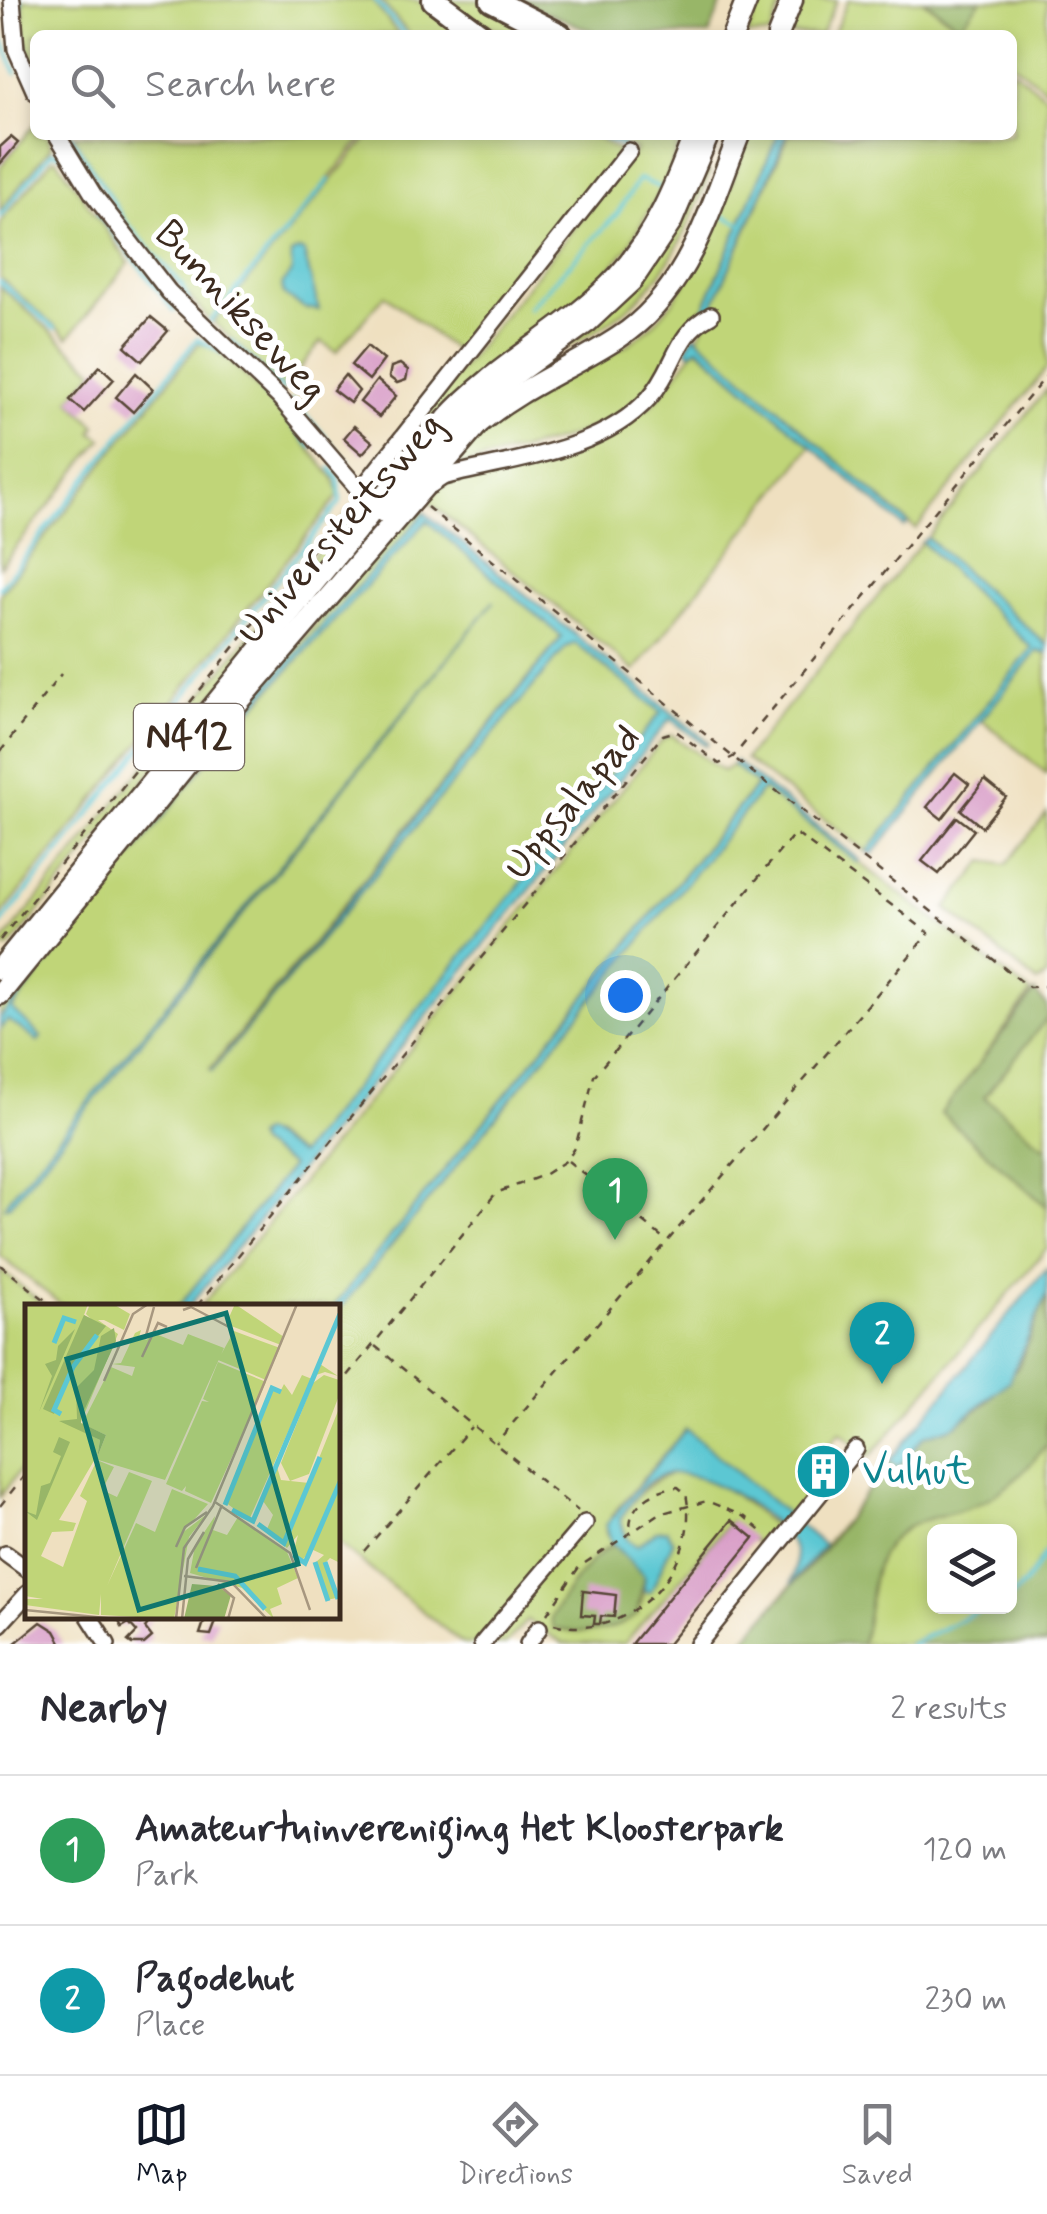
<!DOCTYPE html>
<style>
:root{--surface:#fff;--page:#f7f7f7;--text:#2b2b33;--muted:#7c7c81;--line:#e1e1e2;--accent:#111827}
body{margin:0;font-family:Mynerve,sans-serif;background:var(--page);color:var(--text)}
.controls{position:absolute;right:30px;bottom:30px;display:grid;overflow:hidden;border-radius:15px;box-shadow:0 5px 15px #0003}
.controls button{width:90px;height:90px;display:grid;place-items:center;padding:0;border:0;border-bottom:2px solid var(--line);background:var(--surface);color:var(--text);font:50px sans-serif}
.you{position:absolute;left:625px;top:995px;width:35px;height:35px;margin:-25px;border:8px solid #fff;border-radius:50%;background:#1a73e8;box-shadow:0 0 0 15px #1a73e833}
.badge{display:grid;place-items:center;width:65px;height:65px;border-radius:50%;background:var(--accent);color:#fff;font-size:32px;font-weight:700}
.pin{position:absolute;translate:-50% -82px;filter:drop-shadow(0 2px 5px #0008)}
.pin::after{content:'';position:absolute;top:52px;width:35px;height:30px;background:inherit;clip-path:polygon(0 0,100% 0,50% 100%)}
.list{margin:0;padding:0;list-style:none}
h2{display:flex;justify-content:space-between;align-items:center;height:130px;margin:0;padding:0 40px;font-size:42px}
h2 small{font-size:32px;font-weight:400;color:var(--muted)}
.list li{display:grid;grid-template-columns:65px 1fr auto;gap:30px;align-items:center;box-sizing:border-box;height:150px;padding:0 40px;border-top:2px solid var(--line)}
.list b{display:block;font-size:38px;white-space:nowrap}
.list p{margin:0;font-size:32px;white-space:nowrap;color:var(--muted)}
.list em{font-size:32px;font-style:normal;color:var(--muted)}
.icon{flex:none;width:55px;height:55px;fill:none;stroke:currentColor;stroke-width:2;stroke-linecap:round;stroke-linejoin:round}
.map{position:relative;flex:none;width:1047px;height:1644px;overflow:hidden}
.search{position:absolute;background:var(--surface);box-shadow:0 5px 15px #0003;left:30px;right:30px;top:30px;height:110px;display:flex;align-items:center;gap:25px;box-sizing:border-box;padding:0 35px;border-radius:15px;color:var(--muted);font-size:38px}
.sheet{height:430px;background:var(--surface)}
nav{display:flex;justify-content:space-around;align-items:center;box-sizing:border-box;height:140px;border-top:2px solid var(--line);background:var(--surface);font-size:28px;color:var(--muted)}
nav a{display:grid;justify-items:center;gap:5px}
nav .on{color:var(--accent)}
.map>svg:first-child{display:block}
.green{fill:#c0d578;stroke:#7e804b;stroke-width:2.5;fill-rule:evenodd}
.forest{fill:#98b668;stroke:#6a7043;stroke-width:2.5}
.water{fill:#5bc7d3;stroke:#4b7878;stroke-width:2.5}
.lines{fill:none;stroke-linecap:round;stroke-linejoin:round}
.stream{stroke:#5bc7d3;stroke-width:4}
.building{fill:#d99fc8}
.minor-casing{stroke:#564536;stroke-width:20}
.major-casing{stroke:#564536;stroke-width:25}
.highway-casing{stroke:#564536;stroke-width:28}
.path{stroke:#564536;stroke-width:2.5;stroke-dasharray:8 8;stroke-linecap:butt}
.minor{stroke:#fff;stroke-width:15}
.major{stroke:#fff;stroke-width:20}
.highway{stroke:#fff;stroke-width:22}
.labels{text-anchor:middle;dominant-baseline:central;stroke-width:10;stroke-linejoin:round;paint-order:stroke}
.shield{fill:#fff;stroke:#766a62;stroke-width:2.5}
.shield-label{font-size:38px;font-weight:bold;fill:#3b2a1e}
.street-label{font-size:40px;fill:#3b2a1e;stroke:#fff}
.culture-label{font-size:40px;fill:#0d838f;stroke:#fff;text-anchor:start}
.inset-river{fill:none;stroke:#5bc7d3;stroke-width:5}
.inset-road{fill:none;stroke:#a7977f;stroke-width:2.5}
.view{fill:#0f766e;fill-opacity:0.15;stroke:#0f766e;stroke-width:5}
.inset-edge{fill:none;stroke:#3b2a1e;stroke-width:5}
</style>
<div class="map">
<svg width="1047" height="1644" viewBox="0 0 1047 1644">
<rect width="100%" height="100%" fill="#fff"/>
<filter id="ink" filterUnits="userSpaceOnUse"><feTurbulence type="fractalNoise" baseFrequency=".01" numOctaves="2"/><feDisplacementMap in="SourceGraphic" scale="20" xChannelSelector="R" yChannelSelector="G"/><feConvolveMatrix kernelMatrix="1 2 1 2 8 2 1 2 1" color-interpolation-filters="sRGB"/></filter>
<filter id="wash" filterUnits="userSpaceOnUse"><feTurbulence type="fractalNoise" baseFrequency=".0048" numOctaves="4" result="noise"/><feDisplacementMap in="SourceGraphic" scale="40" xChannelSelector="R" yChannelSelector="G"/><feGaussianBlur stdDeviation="2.25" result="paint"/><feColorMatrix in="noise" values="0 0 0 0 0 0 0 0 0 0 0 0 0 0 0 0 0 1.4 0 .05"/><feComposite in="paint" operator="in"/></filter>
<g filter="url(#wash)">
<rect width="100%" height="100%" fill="#efe0c0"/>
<g class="green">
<polygon points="23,0 372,0 399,35 35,35 35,73 25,38"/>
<polygon points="380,0 417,0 460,35 410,35"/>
<path d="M444,0H478L541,35C501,35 476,23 444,0Z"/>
<polygon points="760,0 783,0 770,35 747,35"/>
<polygon points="804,0 837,0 821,35 791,35"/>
<polygon points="848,0 922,0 959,26 981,0 1047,0 1047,90 1012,63 1012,35 833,35"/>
<polygon points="1012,69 1047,97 1047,368 916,529 697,341 789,135 1012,135"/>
<polygon points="35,124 35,135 48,135 51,147 0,211 0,167"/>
<polygon points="72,135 365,135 210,321 126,222"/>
<polygon points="370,135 593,135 620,152 460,355 385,295 336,352 321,341 284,389 213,322"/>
<polygon points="610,135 675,135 678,148 667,179 627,249 593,288 519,346 385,485 367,486 636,150"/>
<path d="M750,135H778L704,307C674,333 672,363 648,390C593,449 508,444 440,475C462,454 482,429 506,410C549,375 612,364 652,325C703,274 723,200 750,135Z"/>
<polygon points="53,159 57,159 129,263 68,338 0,278 0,222"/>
<path d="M701,169L710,173C673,266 654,302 563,349Z"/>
<polygon points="0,286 95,371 70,400 96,426 92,432 102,439 0,567"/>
<path d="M199,343C237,352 306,446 334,478L339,495L0,917V594Z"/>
<polygon points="697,347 812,445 635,671 424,498 449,481 543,460 652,405"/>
<polygon points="1047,389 1047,645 927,538"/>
<polygon points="358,500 361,512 9,948 0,946"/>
<polygon points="415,505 425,513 244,712 248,714 427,520 562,636 209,1070 566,647 575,643 661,712 299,1155 270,1135 258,1144 291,1166 179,1306 63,1306 0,1256 0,1029 7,1020 39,1040 12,1009 239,721 0,1018 0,999"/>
<polygon points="922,542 1032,648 867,852 745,759"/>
<polygon points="1037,651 1047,654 1047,774 981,719"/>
<polygon points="672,735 723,771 733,765 757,784 334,1306 201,1306 663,739"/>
<path d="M763,789L1031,993L942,1113L1047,1207V1248L870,1457L840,1432L801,1479L817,1493L793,1521L686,1429L612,1515L606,1531L614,1544L603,1550L551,1618L559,1630C591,1634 638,1632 644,1592H650L673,1541L648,1540L637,1546L627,1540L620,1519C674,1433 725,1485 782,1534L768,1552L730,1522L624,1644H563L527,1620L506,1644H463L338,1543V1311Z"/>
<polygon points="1047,813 1047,976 1037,982 946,908 984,861 1006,865"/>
<polygon points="1047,1018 1047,1149 984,1097"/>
<path d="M1047,1268V1644H740C847,1524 944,1394 1047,1268ZM934,1532H1010V1606H934Z"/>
<polygon points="0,1270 46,1306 28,1306 27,1460 0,1497"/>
</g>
<g class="forest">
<polygon points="518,0 723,0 709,35 601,35"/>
<polygon points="924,0 981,0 960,26"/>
<polygon points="1035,992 1047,1006 1047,1018 984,1097 1047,1149 1047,1207 941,1113"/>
<path d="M1047,1294V1443C1031,1466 1009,1488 984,1501C948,1520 900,1512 879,1560C868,1585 871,1618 861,1644H740L823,1551L889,1461L898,1467L924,1436L955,1426L985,1404L1018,1367Z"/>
<path d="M614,1544L644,1576L637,1615C612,1633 582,1636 553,1628L551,1618C564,1593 588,1558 614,1544Z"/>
<polygon points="1047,1548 1047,1644 908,1644 985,1607 1010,1606 1010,1596 1022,1586"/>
</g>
<g class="water">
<polygon points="778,135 787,135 711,310 707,312 704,308"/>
<polygon points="299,250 304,252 319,310 305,308 284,295 282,285 292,271 291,254"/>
<polygon points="694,334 908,523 904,527 698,347 692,353 687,349"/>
<polygon points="425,513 708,742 706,745 670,719 189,1306 179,1306 291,1166 258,1144 256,1137 263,1132 299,1155 661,712 575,643 566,647 211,1072 562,637 427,521 247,714 243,712"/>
<polygon points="927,538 1047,645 1047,654 1037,651 873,854 867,852 1032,648 922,542"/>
<polygon points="494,601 10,1205 5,1207 7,1201"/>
<polygon points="238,721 12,1009 41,1037 38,1041 8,1020 0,1029 0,1018"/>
<polygon points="735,761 860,860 858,863 763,789 338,1311 334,1306 757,785 733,765"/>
<polygon points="1047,1268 1047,1294 1009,1381 955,1426 924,1436 898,1467 889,1461"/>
<path d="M686,1429L824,1545L791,1584C795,1571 799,1560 793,1547C778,1515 693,1458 655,1478C641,1485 629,1505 620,1519L627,1540L637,1546L657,1531L667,1530L673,1541L651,1592H644V1576L611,1542L606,1525Z"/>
</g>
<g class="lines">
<g class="stream">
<polyline points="20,0 20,14"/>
<polyline points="375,0 405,35"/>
<polyline points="0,33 16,73"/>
<polyline points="22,33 26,53"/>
<polyline points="70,135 124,220 181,284 188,300"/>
<polyline points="600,135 622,146"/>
<polyline points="98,212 174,311"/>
<polyline points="0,216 52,152 60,154"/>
<polyline points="724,216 742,224"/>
<polyline points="0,282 55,329"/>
<polyline points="529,308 617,214 639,179 659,187"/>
<polyline points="210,322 329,180"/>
<polyline points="231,341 282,390"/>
<polyline points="261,390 311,446"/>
<polyline points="292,400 349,463"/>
<polyline points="0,588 197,339 221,352"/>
<polyline points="0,925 340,502 339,480 331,468"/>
<polyline points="1010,1597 1024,1585 1047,1550"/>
<polyline points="911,1644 988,1606"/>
</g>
</g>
<g id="blocks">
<g class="building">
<polygon points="11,137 18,143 0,164 0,147"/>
<polygon points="151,317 168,331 142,361 125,346"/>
<polygon points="367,346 384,360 369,380 351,365"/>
<polygon points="400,364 408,370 406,380 397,383 389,377 391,367"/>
<polygon points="100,366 114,379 84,412 70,400"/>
<polygon points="136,373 153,389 133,412 116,397"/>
<polygon points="345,375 359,391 350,403 333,390"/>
<polygon points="377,380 396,396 379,417 360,402"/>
<polygon points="354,426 373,442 362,454 344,438"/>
<polygon points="955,773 969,784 942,819 927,807"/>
<polygon points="985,780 1006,797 982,827 961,810"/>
<polygon points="957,817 974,830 939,874 922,861"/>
<polygon points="819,1464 831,1469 826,1481 814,1476"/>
<polygon points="732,1520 754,1538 668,1644 631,1644"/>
<polygon points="583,1591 616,1595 614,1617 601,1616 600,1624 594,1624 595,1616 581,1615"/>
<polygon points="116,1616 143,1616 137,1620 141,1624 153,1616 145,1628 152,1637 144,1644 132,1644 128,1641 137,1632 129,1623 122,1627"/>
<polygon points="206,1616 217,1619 211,1635 200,1634"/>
<polygon points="41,1622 55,1631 62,1644 14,1644"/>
</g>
</g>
</g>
<g filter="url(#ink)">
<use href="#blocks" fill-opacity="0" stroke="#564536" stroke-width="2.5"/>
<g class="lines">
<defs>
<g id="minor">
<polyline points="12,0 16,49 35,92"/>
<polyline points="57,135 93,194 169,292 279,397 360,491 383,510"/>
<path d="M431,485L443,477C511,459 599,453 649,398C676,368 674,334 711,315"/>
<polyline points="360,491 629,151"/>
<polyline points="382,514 489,396 589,324 634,282 673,224 711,135"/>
<polyline points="6,1554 28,1570"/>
<polyline points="89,1616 107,1644"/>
<polyline points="0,1624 28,1593"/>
<polyline points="482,1644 585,1523"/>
<polyline points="528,1644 539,1628"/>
<polyline points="698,1644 856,1449"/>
</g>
<g id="major">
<polyline points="733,35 747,0"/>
<polyline points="778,35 792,0"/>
<path d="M0,969L447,419C497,363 567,331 618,276C655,236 675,186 694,135"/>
<path d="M0,994L216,728L479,423C522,387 572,368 618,338C688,293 710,208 739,135"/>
</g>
<g id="highway">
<polyline points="434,0 481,35"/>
<polyline points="492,0 560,35"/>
</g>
</defs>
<use href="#minor" class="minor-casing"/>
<use href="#major" class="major-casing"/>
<use href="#highway" class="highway-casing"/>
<g class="path">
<polyline points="427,507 733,757 1021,981 1029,987 1047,986"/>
<polyline points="0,752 61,674"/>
<polyline points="0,940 352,500"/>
<polyline points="568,1161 667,1241"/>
<polyline points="0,1265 53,1306"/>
<polyline points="197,1306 663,735 676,731 719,764 733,757 1047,375"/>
<polyline points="375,1346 578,1511"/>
<polyline points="338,1388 496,1193 544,1175 567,1160 575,1148 594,1076 795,833 929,933 496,1443"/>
<polyline points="0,1506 28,1471"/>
<polyline points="364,1551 471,1427"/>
<polyline points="547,1614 579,1567 659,1514 707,1501 745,1517 766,1535"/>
<path d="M554,1624C633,1644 701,1563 686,1494L678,1487C655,1488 625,1506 631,1532"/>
</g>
<use href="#minor" class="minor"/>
<use href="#major" class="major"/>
<use href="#highway" class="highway"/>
</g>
</g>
<defs>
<symbol id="building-disc" viewBox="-11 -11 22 22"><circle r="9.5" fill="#0f9aa8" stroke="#fff"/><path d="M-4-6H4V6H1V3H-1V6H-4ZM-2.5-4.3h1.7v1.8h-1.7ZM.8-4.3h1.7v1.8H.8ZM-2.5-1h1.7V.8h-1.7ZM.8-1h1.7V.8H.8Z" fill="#fff"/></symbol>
</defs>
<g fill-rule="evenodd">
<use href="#building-disc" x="792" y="1440" width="63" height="63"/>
</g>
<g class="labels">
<rect class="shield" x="134" y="704" width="110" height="66" rx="8"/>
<g class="shield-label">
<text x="189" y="737">N412</text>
</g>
<g class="street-label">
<text transform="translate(240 312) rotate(47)">Bunnikseweg</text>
<text transform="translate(341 529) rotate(-49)">Universiteitsweg</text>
<text transform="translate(573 803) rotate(-50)">Uppsalapad</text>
</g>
<g class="culture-label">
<text x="862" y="1472">Vulhut</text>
</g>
</g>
<g transform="translate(25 1304)">
<rect width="315" height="315" fill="#efe0c0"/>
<path d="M0,0H63L59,11L68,17L61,10L65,0H88L105,10L99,26L79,16H73L93,30L53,125L75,136L72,154L81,131L57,120L86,63L107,72L110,63L87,60L96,59L110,29L116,26L114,33L122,36L126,28L158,41L163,30L199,44L140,176L70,155L34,216L51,219L48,227L27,228L16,252L38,263L62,197L55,192L72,156L89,163L77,186L92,193L104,168L127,177L82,282L111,219L130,228L147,185L183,200L157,229L182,210L164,233L149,315L76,311V290L74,311L0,301V295H18L0,292ZM210,0L259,33L256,41L201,20ZM209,27L255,44L241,76L193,56ZM193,58L241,78L186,199L160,187L161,182L157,187L141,180L177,97L184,98L178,95ZM295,60L313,72L300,68L291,71L287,76H286L224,216L200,198L247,85L255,88L259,80L267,91L277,71L287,75ZM299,71L314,76L315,89L284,170L265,177L256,159L288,79ZM315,102V176L306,197L315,180V259L305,254L300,259L311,294L302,296L291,258L299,251L286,245L276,258L268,250L273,231L262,244L242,225L248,211L238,197L252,163L256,176L284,179ZM190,212L188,226L202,231L213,213L262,248L273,274L252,284L257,300L245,305L249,315L217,284L165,269L170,242Z" fill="#c0d578"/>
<path d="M59,11L81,22L49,62L29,110L18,105ZM89,24L91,37L56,113V119L81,131L72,154L75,136L34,117L52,115L51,84L69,66L76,32ZM50,25L14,108L27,72L20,60L31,56L33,42ZM34,133L45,138L12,216L0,207L11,211L16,182L25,179L36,152L28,148ZM167,280L192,282L206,291L199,315H159Z" fill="#98b668"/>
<path class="inset-river" d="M29,39L39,14L51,18M36,110L29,106L48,63L72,31M200,201L247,84L256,88M207,206L228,217L315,10M233,220L259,239L295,153M268,251L280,259L315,178M290,258L303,297M300,258L313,295M173,265L210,272L240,305"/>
<path class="inset-road" d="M158,6L166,3L204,23M120,35L129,3M117,53L133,19L142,23M79,77L108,10L123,0M190,198L265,249L285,306M151,243L160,223L182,208M171,264L197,201M159,272L206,278L242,315M193,280L209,294L203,315M0,306L91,315M151,315L159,244L188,202L272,0M157,315L163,255L179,228"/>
<path class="view" d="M201,9L273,260L114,306L42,55Z"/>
<rect width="315" height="315" class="inset-edge"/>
</g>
</svg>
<div class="controls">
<button><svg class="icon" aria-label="layers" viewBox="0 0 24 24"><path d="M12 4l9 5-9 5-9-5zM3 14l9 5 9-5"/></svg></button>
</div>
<div class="you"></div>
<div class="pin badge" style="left:615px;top:1240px;background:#2e9e5b">1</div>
<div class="pin badge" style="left:882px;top:1384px;background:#0f9aa8">2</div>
<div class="search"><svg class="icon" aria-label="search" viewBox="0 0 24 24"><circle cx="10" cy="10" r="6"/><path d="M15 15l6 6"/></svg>Search here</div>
</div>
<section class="sheet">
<h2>Nearby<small>2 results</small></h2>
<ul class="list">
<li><span class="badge" style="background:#2e9e5b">1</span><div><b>Amateurtuinvereniging Het Kloosterpark</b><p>Park</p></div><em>120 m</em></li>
<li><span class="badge" style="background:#0f9aa8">2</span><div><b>Pagodehut</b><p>Place</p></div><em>230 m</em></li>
</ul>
</section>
<nav>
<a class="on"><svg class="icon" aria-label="map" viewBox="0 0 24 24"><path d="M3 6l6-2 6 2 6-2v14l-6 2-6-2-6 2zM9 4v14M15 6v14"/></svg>Map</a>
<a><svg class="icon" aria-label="directions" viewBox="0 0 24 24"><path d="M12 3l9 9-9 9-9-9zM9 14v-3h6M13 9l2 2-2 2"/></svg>Directions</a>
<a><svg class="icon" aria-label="saved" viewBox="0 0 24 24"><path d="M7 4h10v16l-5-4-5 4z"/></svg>Saved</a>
</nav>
